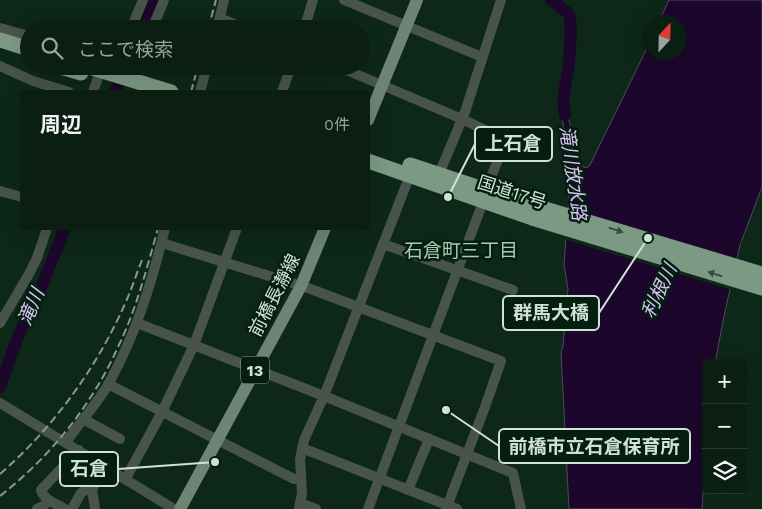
<!DOCTYPE html>
<html lang="ja">
<meta charset="utf-8">
<style>
:root{--surface:#0a1e12;--page:#182b20;--text:#f1f3f6;--muted:#99a29f;--line:#2a3c32}
body{margin:0;font-family:"Work Sans","Noto Sans JP",sans-serif;background:var(--page);color:var(--text)}
.controls{position:absolute;right:15px;bottom:15px;display:grid;overflow:hidden;border-radius:5px;box-shadow:0 5px 20px #0002}
.controls button{width:45px;height:45px;display:grid;place-items:center;padding:0;border:0;border-bottom:1px solid var(--line);background:var(--surface);color:var(--text);font:25px sans-serif}
.compass{position:absolute;left:642px;top:15px;width:45px;height:45px;border-radius:50%;background:var(--surface);box-shadow:0 5px 20px #0002;rotate:22deg}
.list{margin:0;padding:0;list-style:none}
h2{display:flex;justify-content:space-between;align-items:center;height:65px;margin:0;padding:0 20px;font-size:21px}
h2 small{font-size:16px;font-weight:400;color:var(--muted)}
.icon{flex:none;width:28px;height:28px;fill:none;stroke:currentColor;stroke-width:2;stroke-linecap:round;stroke-linejoin:round}
.map{position:relative;flex:none;width:762px;height:509px;overflow:hidden}
.search{position:absolute;background:var(--surface);box-shadow:0 5px 20px #0002;left:20px;top:20px;width:350px;height:55px;display:flex;align-items:center;gap:12px;box-sizing:border-box;padding:0 18px;border-radius:28px;color:var(--muted);font-size:19px}
.panel{position:absolute;background:var(--surface);box-shadow:0 5px 20px #0002;left:20px;top:90px;width:350px;height:140px;border-radius:5px}
.map>svg:first-child{display:block}
.water{fill:#1c062b;stroke:#53485e}
.pier{fill:#0d2818}
.lines{fill:none;stroke-linecap:round;stroke-linejoin:round}
.river{stroke:#1c062b;stroke-width:12}
.minor{stroke:#48544b;stroke-width:10}
.major{stroke:#6c8574;stroke-width:12}
.highway{stroke:#7b9983;stroke-width:15}
.rail{stroke:#869a8d;stroke-width:2;stroke-dasharray:8 4;stroke-linecap:butt}
.highway-bridge{stroke:#7b9983;stroke-width:15}
.oneway{fill:#34503d}
.labels{text-anchor:middle;dominant-baseline:central;stroke-width:5;stroke-linejoin:round;paint-order:stroke}
.shield{fill:#041f0f;stroke:#94a79a;stroke-width:1}
.shield-label{font-size:16px;font-weight:bold;fill:#d2e1d6}
.street-label{font-size:18px;fill:#d2e1d6;stroke:#041f0f}
.water-label{font-size:19px;font-style:italic;fill:#ddc0f8;stroke:#041f0f}
.neighbourhood-label{font-size:19px;fill:#aac9b3;stroke:#041f0f}
.leader{fill:none;stroke:#d2e1d6;stroke-width:2}
.callout-dot{fill:#d2e1d6;stroke:#041f0f;stroke-width:2}
.callout{fill:#041f0f;stroke:#d2e1d6;stroke-width:2}
.callout-label{font-size:19px;text-anchor:middle;font-weight:bold;fill:#d2e1d6}
</style>
<div class="map">
<svg width="762" height="509" viewBox="0 0 762 509">
<rect width="100%" height="100%" fill="#0d2818"/>
<path class="water" d="M669,0H762V187L740,245L724,316L715,363H706V445L702,509H569L561,352L563,346L568,289L564,265L569,195L572,187L567,171L566,143L560,103L563,99C571,121 572,145 581,166L587,168L590,165L649,44L650,52H680V22H659Z"/>
<polygon class="pier" points="564,223 736,274 732,290 563,239"/>
<g class="lines">
<g class="river">
<polyline points="551,0 567,12 570,17 571,32 569,63 563,99 565,115"/>
<polyline points="142,29 153,0"/>
<polyline points="114,92 126,69"/>
<polyline points="0,387 19,334 43,283 65,228"/>
</g>
<g class="minor">
<polyline points="344,0 482,57"/>
<polyline points="220,18 246,29"/>
<polyline points="0,28 29,36"/>
<polyline points="131,29 143,0"/>
<polyline points="152,29 164,0"/>
<polyline points="217,29 224,0"/>
<polyline points="304,29 313,0"/>
<polyline points="0,66 33,81 69,92"/>
<polyline points="127,66 136,69 137,66"/>
<polyline points="337,66 462,119 504,139 505,142 486,190"/>
<polyline points="93,92 102,66"/>
<polyline points="200,92 207,66"/>
<polyline points="282,92 291,66"/>
<polyline points="439,174 465,112 501,0"/>
<polyline points="0,191 22,197"/>
<polyline points="162,243 308,288 501,361 485,407 446,509"/>
<polyline points="383,244 513,290"/>
<polyline points="0,323 29,274 37,258 47,228"/>
<polyline points="137,323 324,396 513,473 521,509"/>
<polyline points="108,384 294,479 301,479"/>
<polyline points="0,403 174,509"/>
<polyline points="83,419 120,439"/>
<path d="M66,442C80,422 97,404 109,383C136,334 152,282 165,228"/>
<polyline points="302,448 457,509"/>
<polyline points="126,478 162,412 194,345 237,228"/>
<polyline points="408,490 429,439"/>
<polyline points="300,503 316,509"/>
<polyline points="37,509 43,506 49,501"/>
<path d="M65,509C57,504 43,500 41,490L79,450"/>
<polyline points="72,509 81,493 89,488 92,489"/>
<polyline points="95,509 92,489 107,467"/>
<polyline points="299,509 302,493 300,459 304,440 324,396 410,175"/>
<polyline points="368,509 483,202"/>
</g>
<g class="major">
<polyline points="368,120 417,0"/>
<polyline points="180,509 301,286 325,228"/>
</g>
<g class="highway">
<polyline points="0,40 29,49"/>
<polyline points="57,66 81,73"/>
<polyline points="368,161 532,218 762,288"/>
<polyline points="410,165 535,206 762,274"/>
</g>
<g class="rail">
<polyline points="208,29 216,0"/>
<polyline points="191,92 198,66"/>
<path d="M0,474C52,429 96,369 124,306C131,291 136,275 142,260"/>
<path d="M0,496C50,457 92,405 118,347C136,310 147,268 158,228"/>
</g>
<polyline class="highway-bridge" points="86,66 171,92"/>
</g>
<defs><path id="oneway-solid" d="M-6-.8H1V-3.2L6.5 0L1 3.2V.8H-6Z" transform="scale(1.25)"/></defs>
<g class="oneway">
<use href="#oneway-solid" transform="translate(616 230) rotate(17)"/>
<use href="#oneway-solid" transform="translate(715 274) rotate(-163)"/>
</g>
<g class="labels">
<rect class="shield" x="241" y="356.5" width="28" height="27" rx="4"/>
<g class="shield-label">
<text x="255" y="370">13</text>
</g>
<g class="street-label">
<text transform="translate(512 192) rotate(18)">国道17号</text>
<text transform="translate(274 295) rotate(-63)">前橋長瀞線</text>
</g>
<g class="water-label">
<text transform="translate(573 173) rotate(82)">滝川放水路</text>
<text transform="translate(659 291) rotate(-65)">利根川</text>
<text transform="translate(31 307) rotate(-67)">滝川</text>
</g>
<g class="neighbourhood-label">
<text x="461" y="250">石倉町三丁目</text>
</g>
</g>
<path class="leader" d="M448 197L475 144M648 238L599 313M446 410L499 446M215 462L118 469"/>
<g class="callout-dot">
<circle cx="448" cy="197" r="5"/>
<circle cx="648" cy="238" r="5"/>
<circle cx="446" cy="410" r="5"/>
<circle cx="215" cy="462" r="5"/>
</g>
<g class="callout">
<rect x="475" y="127" width="77" height="34" rx="5"/>
<rect x="503" y="296" width="96" height="34" rx="5"/>
<rect x="499" y="429" width="191" height="34" rx="5"/>
<rect x="60" y="452" width="58" height="34" rx="5"/>
</g>
<g class="callout-label">
<text x="513" y="150">上石倉</text>
<text x="551" y="319">群馬大橋</text>
<text x="594" y="453">前橋市立石倉保育所</text>
<text x="89" y="475">石倉</text>
</g>
</svg>
<div class="controls">
<button>+</button>
<button>−</button>
<button><svg class="icon" aria-label="layers" viewBox="0 0 24 24"><path d="M12 4l9 5-9 5-9-5zM3 14l9 5 9-5"/></svg></button>
</div>
<svg class="compass" viewBox="-18 -18 36 36"><path d="M0-13l5 13h-10z" fill="#e53935"/><path d="M0 13l5-13h-10z" fill="#99a29f"/></svg>
<div class="search"><svg class="icon" aria-label="search" viewBox="0 0 24 24"><circle cx="10" cy="10" r="6"/><path d="M15 15l6 6"/></svg>ここで検索</div>
<section class="panel">
<h2>周辺<small>0件</small></h2>
<ul class="list">
</ul>
</section>
</div>
